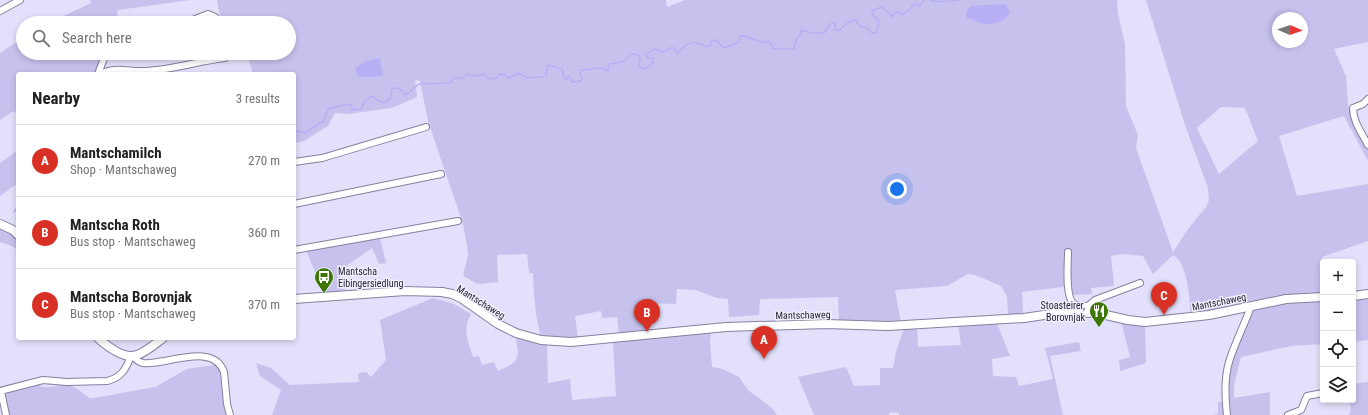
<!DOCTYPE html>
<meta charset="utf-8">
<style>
:root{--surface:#fff;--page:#f6f6f6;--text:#202124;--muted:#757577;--line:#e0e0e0;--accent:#d93025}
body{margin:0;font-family:"Roboto Condensed",sans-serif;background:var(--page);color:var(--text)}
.controls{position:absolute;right:12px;bottom:12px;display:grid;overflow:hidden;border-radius:4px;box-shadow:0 2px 6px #0003}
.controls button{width:36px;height:36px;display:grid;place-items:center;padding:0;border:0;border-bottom:1px solid var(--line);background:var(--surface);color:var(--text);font:20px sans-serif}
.compass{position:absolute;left:1272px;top:12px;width:36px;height:36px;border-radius:50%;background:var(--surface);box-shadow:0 2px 6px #0003;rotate:92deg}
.you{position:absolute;left:897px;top:189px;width:14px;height:14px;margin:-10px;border:3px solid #fff;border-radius:50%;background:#1a73e8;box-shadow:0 0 0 6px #1a73e833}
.badge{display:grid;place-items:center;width:26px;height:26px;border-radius:50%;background:var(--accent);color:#fff;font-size:13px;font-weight:700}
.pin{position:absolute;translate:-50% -33px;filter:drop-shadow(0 1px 2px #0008)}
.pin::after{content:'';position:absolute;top:21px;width:14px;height:12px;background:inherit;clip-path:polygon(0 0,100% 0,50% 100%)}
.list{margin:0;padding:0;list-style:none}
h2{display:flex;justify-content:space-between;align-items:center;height:52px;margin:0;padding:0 16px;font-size:17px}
h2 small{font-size:13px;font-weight:400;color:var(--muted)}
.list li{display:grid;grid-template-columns:26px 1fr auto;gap:12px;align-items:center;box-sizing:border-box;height:72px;padding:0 16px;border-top:1px solid var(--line)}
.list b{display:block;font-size:15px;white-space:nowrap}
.list p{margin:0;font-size:13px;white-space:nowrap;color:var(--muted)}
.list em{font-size:13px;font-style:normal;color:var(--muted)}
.icon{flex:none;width:22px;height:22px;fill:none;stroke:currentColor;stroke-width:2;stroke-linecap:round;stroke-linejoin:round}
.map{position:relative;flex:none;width:1368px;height:415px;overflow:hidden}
.search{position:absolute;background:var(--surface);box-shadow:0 2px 6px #0003;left:16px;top:16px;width:280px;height:44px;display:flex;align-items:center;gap:10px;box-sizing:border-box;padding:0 14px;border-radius:22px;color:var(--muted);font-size:15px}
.panel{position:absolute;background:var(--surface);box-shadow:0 2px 6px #0003;left:16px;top:72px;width:280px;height:268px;border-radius:4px}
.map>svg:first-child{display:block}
.green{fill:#c6c2ed;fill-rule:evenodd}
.water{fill:#b8b0f5}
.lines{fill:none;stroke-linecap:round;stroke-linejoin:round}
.stream{stroke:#b8b0f5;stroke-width:1.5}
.minor-casing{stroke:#84819f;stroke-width:8}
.tertiary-casing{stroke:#84819f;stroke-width:10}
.minor{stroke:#fff;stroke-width:6}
.tertiary{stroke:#fff;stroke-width:8}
.labels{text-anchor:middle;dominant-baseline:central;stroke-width:3;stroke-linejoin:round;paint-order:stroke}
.poi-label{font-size:10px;fill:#292734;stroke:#f0effd;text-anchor:start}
.street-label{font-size:10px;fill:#292734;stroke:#f0effd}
</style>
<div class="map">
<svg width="1368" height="415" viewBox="0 0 1368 415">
<rect width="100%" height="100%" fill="#e2e0fb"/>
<g class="green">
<polygon points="90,0 190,0 118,10 116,23 49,23 91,3"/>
<path d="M217,0H666L667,7L685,0H1117L1118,14L1125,44L1126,106L1138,135L1136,148L1173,252L1188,229L1206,207L1209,200L1208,188L1185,125L1146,0H1368V42L1334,49L1346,76L1348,105L1353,119L1368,149V161L1344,116L1279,136L1297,196L1368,184V241L1322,257L1324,262H1323V294L1191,316C1189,299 1189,265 1173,255L1153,274L1143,256L1123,254L1111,256L1114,286L1091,288L1092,294L1072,295L1070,286L1022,292L1023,315H1008L1007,296L1001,286L975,275L968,274L947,286L895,290L901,323L839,321L838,297L760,299L759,315L729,317L728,299L717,298L696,290L677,289L676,304L643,303L644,332L619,335L617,317L602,318L601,311L575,316L578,339L541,337C535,317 534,295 533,273H529L527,254L497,255L498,282L478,284L463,276L468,255L467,245L463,224L428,121L420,81L415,80L417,97L392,108L348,114L335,113L328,126L304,141L294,143V74H253L248,57L226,55L225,53H289V23H221ZM1278,18H1302V42H1278ZM1221,107L1245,108L1258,141L1219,174L1197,128Z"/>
<polygon points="23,38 23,53 105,53 95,74 18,74 18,115 14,111 0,120 0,53"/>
<polygon points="18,150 18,183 0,196 0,163"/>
<path d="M0,226C15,235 18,233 18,251L12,246L0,242Z"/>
<polygon points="378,237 380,238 386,263 379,264 372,248 339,271 346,293 324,294 306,250"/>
<polygon points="1368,296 1368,340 1353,342 1353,298"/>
<path d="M433,298L454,304L471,314C462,330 468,341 473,357L479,356L482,365L494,362L498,371C520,362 520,357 515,335L547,343L548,383L570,379L572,400L616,396L613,344L614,341L711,331L710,343L712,367L722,369L739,377L748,390L772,408L777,415H272L281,390L260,376L256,363L271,368L290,385L359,382L358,373L366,372L371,377L386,360L380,320Z"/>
<polygon points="1323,299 1323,344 1291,346 1241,357 1234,385 1234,398 1270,392 1270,415 1229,415 1227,404 1229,367 1253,309 1275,303"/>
<polygon points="996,321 1010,356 992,359 993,376 1016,377 1019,386 1053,379 1045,348 1079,342 1081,351 1050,356 1063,415 899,415 899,413 890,412 889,415 814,415 798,377 846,367 854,386 880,385 880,368 893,368 896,352 904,328 917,327 918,347 961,345 958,324"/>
<polygon points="1121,321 1145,324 1146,363 1120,371 1119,360 1130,357"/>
<path d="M213,362L222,373L228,415H8L4,398L6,393L38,384C46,392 59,383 68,385C77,387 83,394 90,398H94L155,387L187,369L214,365Z"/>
<polygon points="1368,382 1368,415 1349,415 1351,408 1349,400 1353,400 1353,384"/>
<polygon points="1218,402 1223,402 1225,415 1213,415 1218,414"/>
</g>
<g class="water">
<path d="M1005,4L1010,11C1007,21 995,25 985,24C979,23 972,19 966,17V11L971,6Z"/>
<path d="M375,59H380L383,75C375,78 366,76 358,77L355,68L366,61Z"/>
</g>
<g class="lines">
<g class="stream">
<path d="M930,0C935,3 953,1 959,0"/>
<path d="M294,133L298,131L305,133L325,120V115L329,109L348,104L351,105L353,110L361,109L366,100L371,96L383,103C390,100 391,97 392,89C399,86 402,91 406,95L419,84L450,83L454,78H463L467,74L475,76L483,74L488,78L495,79L500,74L505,75L509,78L518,73L528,78L535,77H543L546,75L548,65L562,69L564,78L567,79L569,76L573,82L581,81L582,78L580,73L581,70L603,68L608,71L609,64L622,62L633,54L639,55L640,59L639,67C646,71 648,67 653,62V58H648L645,55L654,49L664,52L670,48H674L677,53C687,43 693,39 707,47L711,45V41L716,40L724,48L739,42L741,35L761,42H769L773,46L772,49H794L797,38L801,35V30L811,33H824L830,24L835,23V29L839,31C844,25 849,20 857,20V23L862,27H866L872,33H876C879,26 881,19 873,16L872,11L881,7L890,13L892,17L897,11L902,15L910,9L914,4L919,6L924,0"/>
<polyline points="14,212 18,206"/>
<polyline points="6,231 14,237 18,246"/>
</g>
<defs>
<g id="minor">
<polyline points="0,11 20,0"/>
<polyline points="185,23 208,14 215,17 218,23"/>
<polyline points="98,74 106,53"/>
<path d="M100,74C115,66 129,72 145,71C173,70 198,61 225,58L224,53"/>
<path d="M1368,99L1363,104L1353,108C1353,122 1362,133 1368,145"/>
<polyline points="294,162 322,158 426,127"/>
<polyline points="294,204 441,174"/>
<polyline points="294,250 458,221"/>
<path d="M1068,252C1068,264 1065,295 1073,303C1077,307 1084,305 1089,306C1093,307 1097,310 1100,312"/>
<polyline points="1088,306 1095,300 1140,283"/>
<path d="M133,356C136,360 138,362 143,363C165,366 213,341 224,372L227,404L230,415"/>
<path d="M0,391L43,380L67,382L107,381C121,378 126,369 131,356"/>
<polyline points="1,391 6,415"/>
<path d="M1227,415C1225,398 1224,379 1229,362C1235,342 1245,324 1251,306"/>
<polyline points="1288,415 1301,410 1307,396 1323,393"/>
</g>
<g id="tertiary">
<polyline points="0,224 13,230 18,235"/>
<polyline points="1353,296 1368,294"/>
<polyline points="294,299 405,291 442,292 452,294 461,298 498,324 516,333 541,340 571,342 726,327 827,324 888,326 1024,318 1064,312 1097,313 1128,320 1145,322 1209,315 1286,299 1323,297"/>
<path d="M98,338C107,346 124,360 137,355C146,352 155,344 163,338"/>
</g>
</defs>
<use href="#minor" class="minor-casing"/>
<use href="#tertiary" class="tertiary-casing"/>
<use href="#minor" class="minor"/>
<use href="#tertiary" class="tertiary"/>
</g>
<defs>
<symbol id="bus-pin" viewBox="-11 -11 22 30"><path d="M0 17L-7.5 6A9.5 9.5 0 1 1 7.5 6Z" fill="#3e7607" stroke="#f0effd"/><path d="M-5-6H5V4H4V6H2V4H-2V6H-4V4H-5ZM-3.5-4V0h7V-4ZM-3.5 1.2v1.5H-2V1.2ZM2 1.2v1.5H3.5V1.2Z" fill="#fff"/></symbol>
<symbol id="restaurant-pin" viewBox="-11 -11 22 30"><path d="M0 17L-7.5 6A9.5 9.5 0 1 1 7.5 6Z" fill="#3e7607" stroke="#f0effd"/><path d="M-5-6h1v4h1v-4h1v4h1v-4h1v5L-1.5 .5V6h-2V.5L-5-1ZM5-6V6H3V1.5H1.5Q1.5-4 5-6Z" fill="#fff"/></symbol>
</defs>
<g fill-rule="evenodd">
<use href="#bus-pin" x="313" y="266" width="22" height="30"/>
<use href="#restaurant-pin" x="1088" y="300" width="22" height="30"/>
</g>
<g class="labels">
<g class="poi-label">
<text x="338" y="271">Mantscha<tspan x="338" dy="12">Eibingersiedlung</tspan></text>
<text x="1085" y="305" text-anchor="end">Stoasteirer,<tspan x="1085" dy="12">Borovnjak</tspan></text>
</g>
<g class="street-label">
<text transform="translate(481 302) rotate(32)">Mantschaweg</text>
<text transform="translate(1219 302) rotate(-11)">Mantschaweg</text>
<text transform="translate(803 315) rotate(-1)">Mantschaweg</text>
</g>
</g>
</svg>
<div class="controls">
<button>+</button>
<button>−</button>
<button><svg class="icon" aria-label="locate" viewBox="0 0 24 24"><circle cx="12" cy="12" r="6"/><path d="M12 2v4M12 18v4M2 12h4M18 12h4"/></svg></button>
<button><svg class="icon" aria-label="layers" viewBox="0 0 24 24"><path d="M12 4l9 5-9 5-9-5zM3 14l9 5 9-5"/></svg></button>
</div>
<svg class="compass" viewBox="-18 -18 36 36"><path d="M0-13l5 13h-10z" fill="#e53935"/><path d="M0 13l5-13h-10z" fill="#757577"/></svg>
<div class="you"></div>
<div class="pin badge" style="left:764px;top:359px">A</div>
<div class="pin badge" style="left:647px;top:332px">B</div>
<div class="pin badge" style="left:1164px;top:315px">C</div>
<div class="search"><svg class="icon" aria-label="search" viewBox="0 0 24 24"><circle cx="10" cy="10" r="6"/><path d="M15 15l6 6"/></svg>Search here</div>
<section class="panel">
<h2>Nearby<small>3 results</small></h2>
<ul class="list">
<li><span class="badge">A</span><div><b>Mantschamilch</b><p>Shop · Mantschaweg</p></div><em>270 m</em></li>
<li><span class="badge">B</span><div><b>Mantscha Roth</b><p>Bus stop · Mantschaweg</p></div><em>360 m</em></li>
<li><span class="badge">C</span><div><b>Mantscha Borovnjak</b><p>Bus stop · Mantschaweg</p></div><em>370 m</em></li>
</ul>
</section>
</div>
